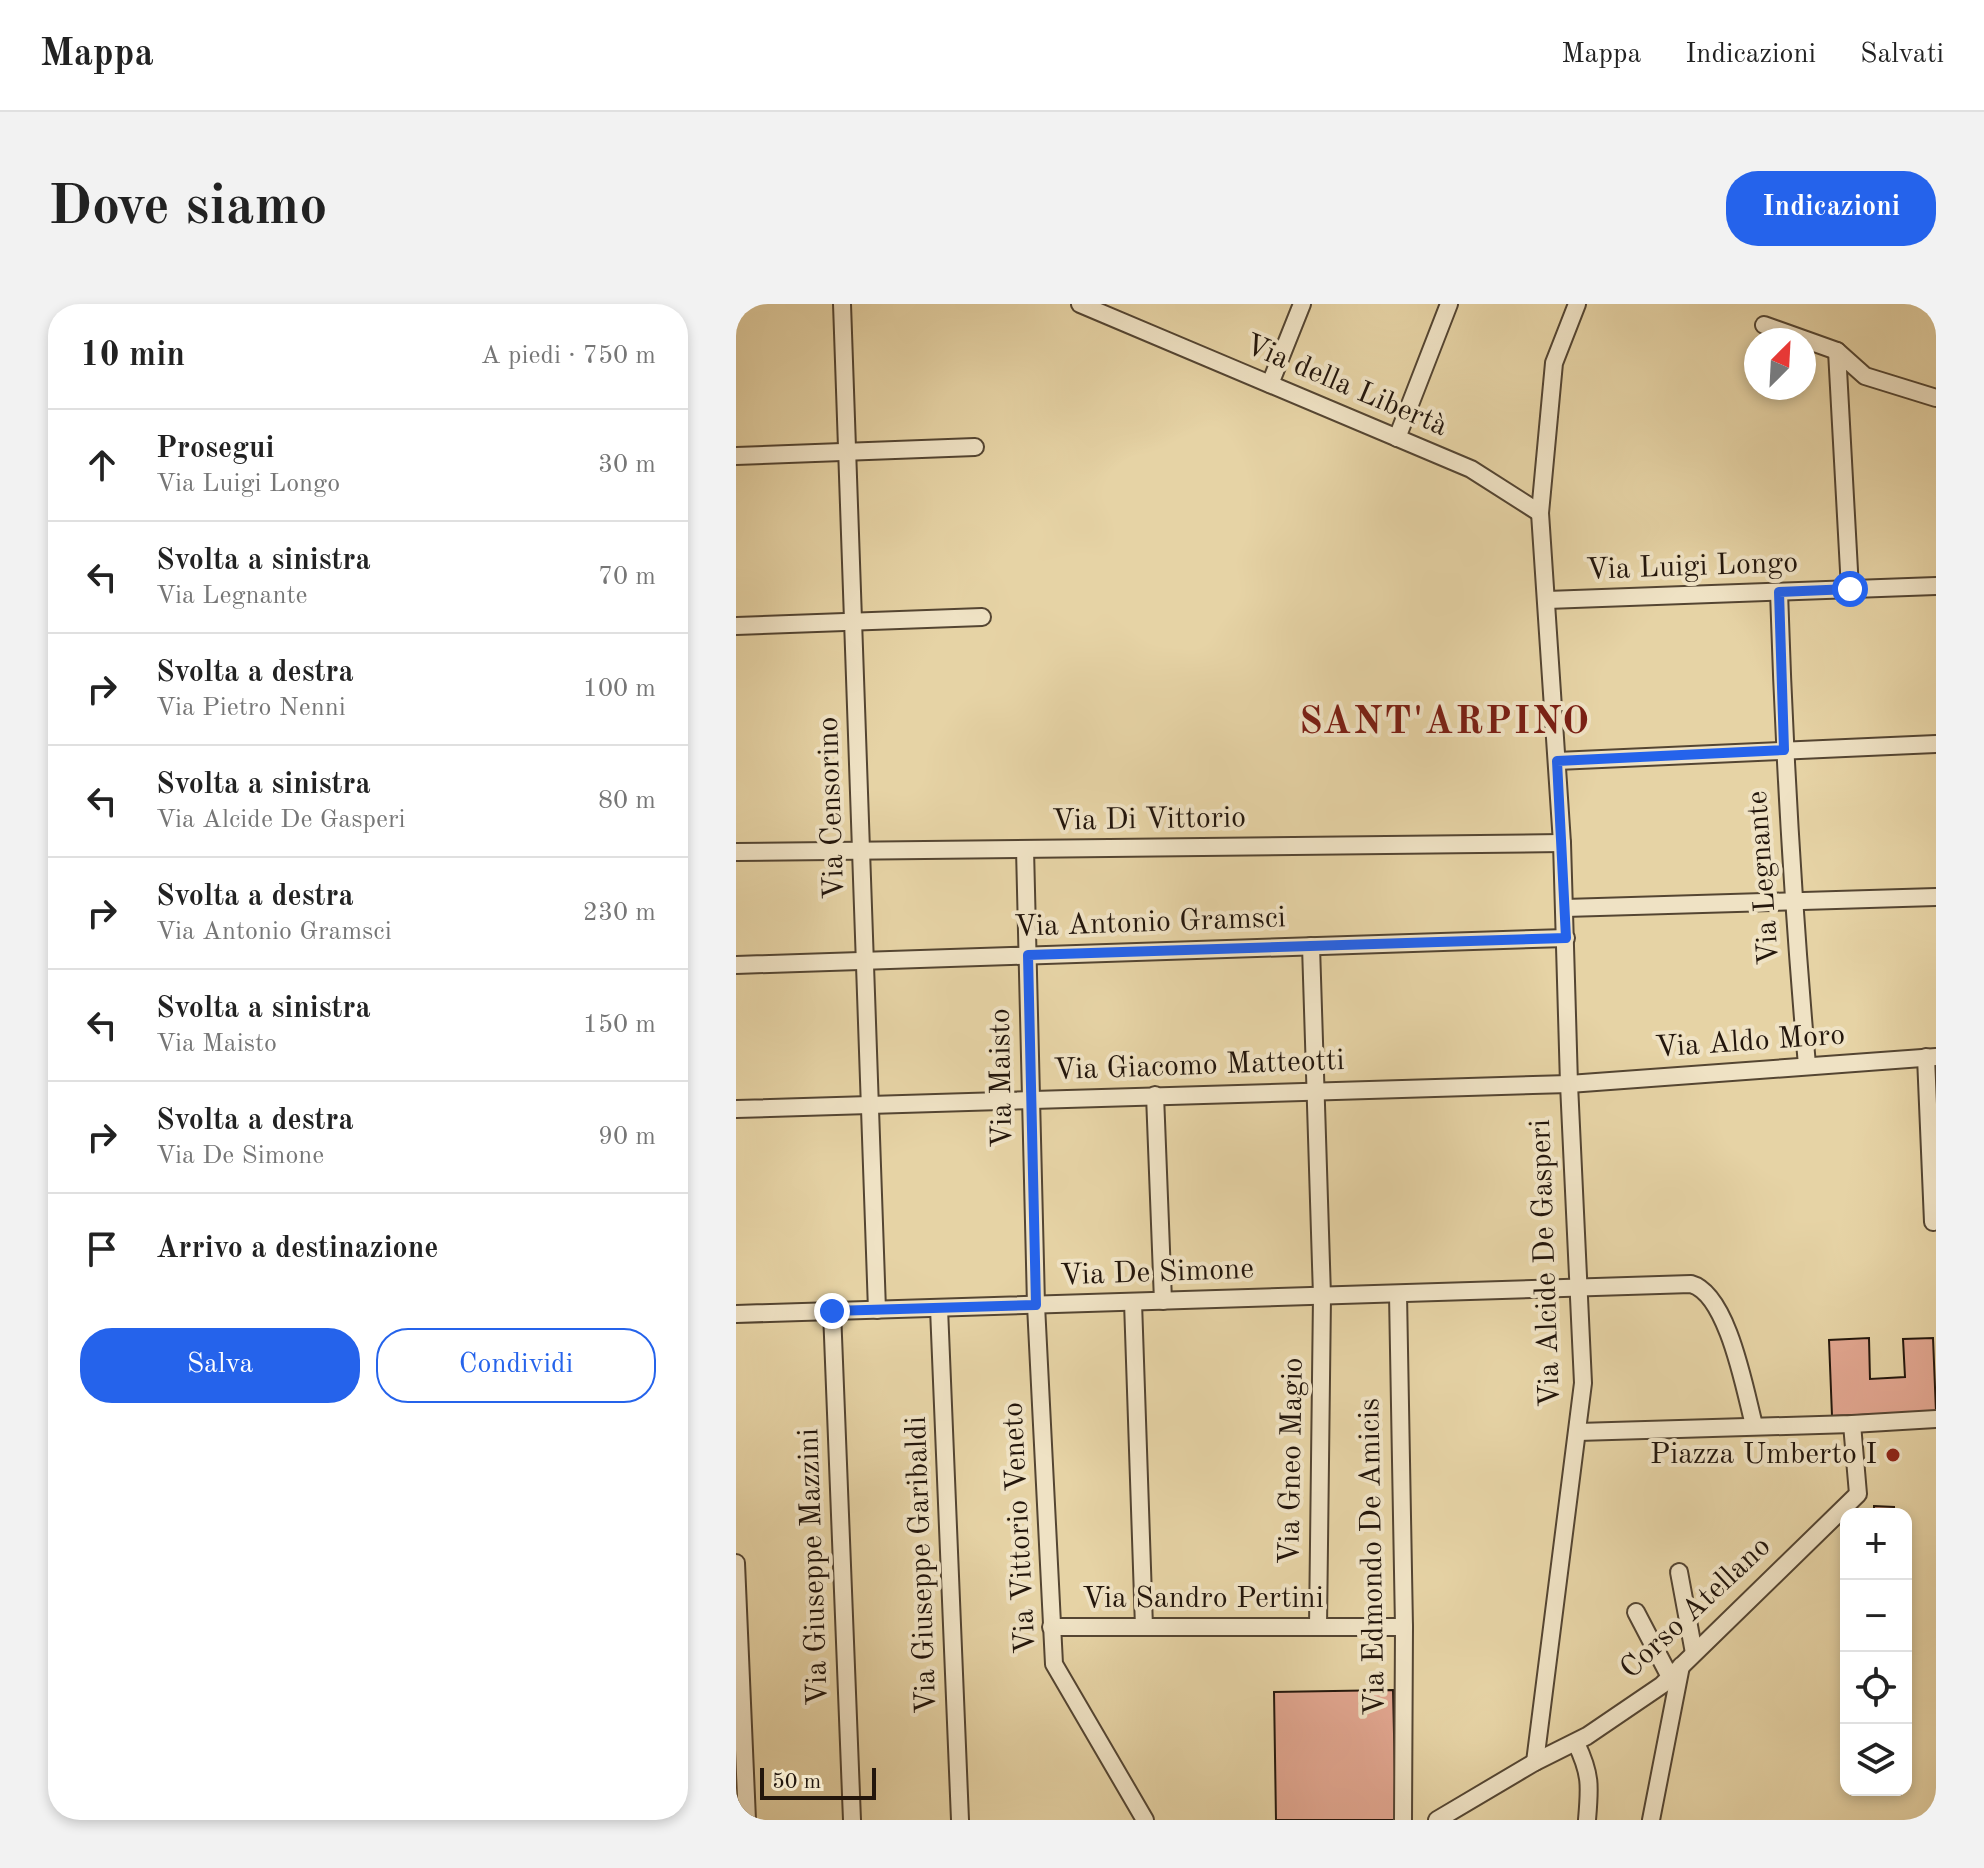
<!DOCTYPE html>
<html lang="it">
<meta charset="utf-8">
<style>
:root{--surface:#fff;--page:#f2f2f2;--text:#222;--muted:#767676;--line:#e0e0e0;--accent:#2563eb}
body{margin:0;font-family:"Old Standard TT",serif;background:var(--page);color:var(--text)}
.controls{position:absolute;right:24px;bottom:24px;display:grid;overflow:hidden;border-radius:16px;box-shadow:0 4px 12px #0003}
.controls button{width:72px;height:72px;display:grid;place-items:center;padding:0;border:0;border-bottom:2px solid var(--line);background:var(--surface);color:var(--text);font:40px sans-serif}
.compass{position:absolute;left:1008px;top:24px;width:72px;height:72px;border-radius:50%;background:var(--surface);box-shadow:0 4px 12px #0003;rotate:24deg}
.scale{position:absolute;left:24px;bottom:20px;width:116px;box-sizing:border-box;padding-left:8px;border:4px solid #23160c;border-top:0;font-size:22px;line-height:28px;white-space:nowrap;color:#23160c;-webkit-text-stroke:6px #efe2c4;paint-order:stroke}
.stop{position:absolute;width:24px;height:24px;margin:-18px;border:6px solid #2563eb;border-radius:50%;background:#fff}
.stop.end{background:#2563eb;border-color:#fff;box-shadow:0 2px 8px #0008}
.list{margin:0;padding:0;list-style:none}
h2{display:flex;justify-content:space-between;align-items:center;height:104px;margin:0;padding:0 32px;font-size:34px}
h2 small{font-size:26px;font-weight:400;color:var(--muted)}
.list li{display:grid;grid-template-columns:52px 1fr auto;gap:24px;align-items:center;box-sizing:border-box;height:112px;padding:0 32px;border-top:2px solid var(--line)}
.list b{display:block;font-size:30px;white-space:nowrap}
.list p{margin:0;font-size:26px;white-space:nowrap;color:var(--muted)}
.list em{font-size:26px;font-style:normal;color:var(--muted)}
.actions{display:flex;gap:16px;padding:24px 32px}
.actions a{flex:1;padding:18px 0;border:2px solid var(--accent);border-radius:32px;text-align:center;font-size:28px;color:var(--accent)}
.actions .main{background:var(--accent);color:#fff}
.icon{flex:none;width:44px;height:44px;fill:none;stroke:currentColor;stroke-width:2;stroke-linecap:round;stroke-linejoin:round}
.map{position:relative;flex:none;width:1200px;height:1516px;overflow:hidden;border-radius:32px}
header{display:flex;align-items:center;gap:48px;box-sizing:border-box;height:112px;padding:0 40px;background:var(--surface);border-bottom:2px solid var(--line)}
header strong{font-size:38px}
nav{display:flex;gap:44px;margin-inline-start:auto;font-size:28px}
.intro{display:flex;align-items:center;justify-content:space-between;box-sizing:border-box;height:192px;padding:0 48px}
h1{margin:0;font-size:56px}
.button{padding:20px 36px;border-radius:32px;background:var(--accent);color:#fff;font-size:28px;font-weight:700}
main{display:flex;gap:48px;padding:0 48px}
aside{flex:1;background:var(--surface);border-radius:32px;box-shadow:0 4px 12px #0003}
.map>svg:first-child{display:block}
.building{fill:#e2a690;stroke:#23160c;stroke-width:2}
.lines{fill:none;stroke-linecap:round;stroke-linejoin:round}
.street-casing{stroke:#544532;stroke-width:20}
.street{stroke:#efe2c4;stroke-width:16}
.route{stroke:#2563eb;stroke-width:10}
.poi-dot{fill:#8f2418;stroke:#efe2c4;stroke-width:3}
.labels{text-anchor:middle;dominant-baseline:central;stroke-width:8;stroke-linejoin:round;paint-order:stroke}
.street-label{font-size:30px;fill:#23160c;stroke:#efe2c4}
.poi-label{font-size:30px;fill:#23160c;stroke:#efe2c4;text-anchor:end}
.district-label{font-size:38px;font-weight:bold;letter-spacing:2px;fill:#7a1f14;stroke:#efe2c4}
</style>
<header>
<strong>Mappa</strong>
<nav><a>Mappa</a><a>Indicazioni</a><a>Salvati</a></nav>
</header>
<div class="intro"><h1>Dove siamo</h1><a class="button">Indicazioni</a></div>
<main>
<aside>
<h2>10 min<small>A piedi · 750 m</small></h2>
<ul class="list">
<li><svg class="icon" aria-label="ahead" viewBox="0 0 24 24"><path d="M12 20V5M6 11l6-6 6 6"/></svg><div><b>Prosegui</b><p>Via Luigi Longo</p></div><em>30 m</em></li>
<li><svg class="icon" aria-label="left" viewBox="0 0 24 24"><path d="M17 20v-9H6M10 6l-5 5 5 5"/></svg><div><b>Svolta a sinistra</b><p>Via Legnante</p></div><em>70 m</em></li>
<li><svg class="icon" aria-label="right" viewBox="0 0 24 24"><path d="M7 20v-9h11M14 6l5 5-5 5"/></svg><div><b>Svolta a destra</b><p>Via Pietro Nenni</p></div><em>100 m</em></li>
<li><svg class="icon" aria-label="left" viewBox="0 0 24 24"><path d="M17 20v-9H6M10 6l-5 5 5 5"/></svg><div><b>Svolta a sinistra</b><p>Via Alcide De Gasperi</p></div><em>80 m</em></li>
<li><svg class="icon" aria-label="right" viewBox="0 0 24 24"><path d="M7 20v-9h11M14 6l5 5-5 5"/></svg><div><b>Svolta a destra</b><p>Via Antonio Gramsci</p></div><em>230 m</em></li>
<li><svg class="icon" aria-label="left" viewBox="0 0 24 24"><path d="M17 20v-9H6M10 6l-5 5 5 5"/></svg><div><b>Svolta a sinistra</b><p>Via Maisto</p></div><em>150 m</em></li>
<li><svg class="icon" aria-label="right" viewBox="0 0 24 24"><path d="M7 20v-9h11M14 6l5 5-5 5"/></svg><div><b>Svolta a destra</b><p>Via De Simone</p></div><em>90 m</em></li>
<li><svg class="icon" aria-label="arrive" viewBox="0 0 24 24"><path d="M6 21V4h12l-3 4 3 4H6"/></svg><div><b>Arrivo a destinazione</b></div></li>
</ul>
<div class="actions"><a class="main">Salva</a><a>Condividi</a></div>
</aside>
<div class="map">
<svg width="1200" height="1516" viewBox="0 0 1200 1516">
<rect width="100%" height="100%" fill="#e6d3a5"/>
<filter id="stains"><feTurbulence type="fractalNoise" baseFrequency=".0025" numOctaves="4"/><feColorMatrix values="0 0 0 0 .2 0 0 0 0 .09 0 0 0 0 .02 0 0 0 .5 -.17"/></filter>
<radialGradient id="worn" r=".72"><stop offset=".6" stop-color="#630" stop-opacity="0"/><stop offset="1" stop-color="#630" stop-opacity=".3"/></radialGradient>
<g class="building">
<polygon points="1133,1034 1134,1075 1169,1073 1167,1035 1197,1034 1200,1108 1096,1112 1093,1036"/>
<polygon points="1138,1202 1158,1203 1158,1210 1138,1210"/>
<rect x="1170" y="1257" width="5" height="27"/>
<polygon points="657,1386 660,1516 540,1516 538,1388"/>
</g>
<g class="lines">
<defs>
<g id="street">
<polyline points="106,0 141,1006"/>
<polyline points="344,0 735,165 804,209"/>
<polyline points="1028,21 1101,47 1129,72 1200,94"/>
<polyline points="1101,47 1114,285"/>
<polyline points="534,80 566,0"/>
<polyline points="661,134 713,0"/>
<polyline points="0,152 239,143"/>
<path d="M1043,288C1048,446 1057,603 1071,761"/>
<polyline points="811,296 1200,282"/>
<polyline points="0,322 246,313"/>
<polyline points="821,457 1200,440"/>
<polyline points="289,545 300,1001 318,1360 409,1516"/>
<polyline points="0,548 826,539"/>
<polyline points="829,604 1200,593"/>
<polyline points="575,642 586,992 582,1323"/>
<polyline points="0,661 830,634"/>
<polyline points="1190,753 1197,918"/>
<polyline points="419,791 427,997"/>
<polyline points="0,805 833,780 1200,753"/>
<polyline points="662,990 668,1323 667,1516"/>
<polyline points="397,998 408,1323"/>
<polyline points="203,1004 224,1516"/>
<polyline points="96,1007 116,1516"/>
<path d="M0,1010L955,980C992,990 1009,1087 1018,1121"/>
<polyline points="842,1128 1116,1120 1200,1115"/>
<polyline points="0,1259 11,1516"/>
<polyline points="943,1268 958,1349"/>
<polyline points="900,1308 934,1373"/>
<polyline points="315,1323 668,1323"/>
<path d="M840,1439C855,1470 854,1482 851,1516"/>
<polyline points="799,1458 847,1079 833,780 826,539 804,209 818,59 841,0"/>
<polyline points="701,1516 799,1458 851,1432 926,1381 1122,1190 1116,1120"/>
<polyline points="915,1516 945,1362"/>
</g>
</defs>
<use href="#street" class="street-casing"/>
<use href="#street" class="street"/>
</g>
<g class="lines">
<polyline class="route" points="96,1007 300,1001 292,651 830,634 821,457 1048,446 1043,288 1114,285"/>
</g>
<circle class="poi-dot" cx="1157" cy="1151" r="8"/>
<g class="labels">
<g class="street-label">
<text transform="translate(610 82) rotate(23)">Via della Libertà</text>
<text transform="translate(956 263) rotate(-2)">Via Luigi Longo</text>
<text transform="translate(96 504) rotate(-92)">Via Censorino</text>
<text transform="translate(413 516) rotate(-1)">Via Di Vittorio</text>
<text transform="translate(1028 574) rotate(-94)">Via Legnante</text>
<text transform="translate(414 619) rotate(-2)">Via Antonio Gramsci</text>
<text transform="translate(1014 738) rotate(-4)">Via Aldo Moro</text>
<text transform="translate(463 762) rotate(-2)">Via Giacomo Matteotti</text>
<text transform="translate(266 774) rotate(-91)">Via Maisto</text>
<text transform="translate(810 959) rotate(-92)">Via Alcide De Gasperi</text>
<text transform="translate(421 969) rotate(-2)">Via De Simone</text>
<text transform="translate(556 1157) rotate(-89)">Via Gneo Magio</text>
<text transform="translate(284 1224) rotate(-93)">Via Vittorio Veneto</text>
<text transform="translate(637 1253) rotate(-91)">Via Edmondo De Amicis</text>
<text transform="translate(186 1261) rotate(-92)">Via Giuseppe Garibaldi</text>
<text transform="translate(78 1263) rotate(-92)">Via Giuseppe Mazzini</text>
<text x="467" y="1295">Via Sandro Pertini</text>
<text transform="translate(960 1304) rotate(-43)">Corso Atellano</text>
</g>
<g class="poi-label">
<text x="1141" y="1151">Piazza Umberto I</text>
</g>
<g class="district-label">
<text x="709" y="419">SANT'ARPINO</text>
</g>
</g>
<rect width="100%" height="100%" filter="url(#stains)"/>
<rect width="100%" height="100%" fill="url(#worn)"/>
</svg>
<div class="controls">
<button>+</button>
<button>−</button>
<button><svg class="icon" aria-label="locate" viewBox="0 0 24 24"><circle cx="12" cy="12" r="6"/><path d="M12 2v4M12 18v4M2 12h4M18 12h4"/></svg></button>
<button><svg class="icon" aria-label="layers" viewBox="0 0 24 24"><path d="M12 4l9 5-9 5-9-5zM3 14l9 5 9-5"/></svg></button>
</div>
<svg class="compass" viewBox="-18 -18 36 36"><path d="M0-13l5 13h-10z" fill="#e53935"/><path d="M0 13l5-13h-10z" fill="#767676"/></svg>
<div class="scale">50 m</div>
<div class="stop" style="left:1114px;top:285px"></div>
<div class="stop end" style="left:96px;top:1007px"></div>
</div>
</main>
